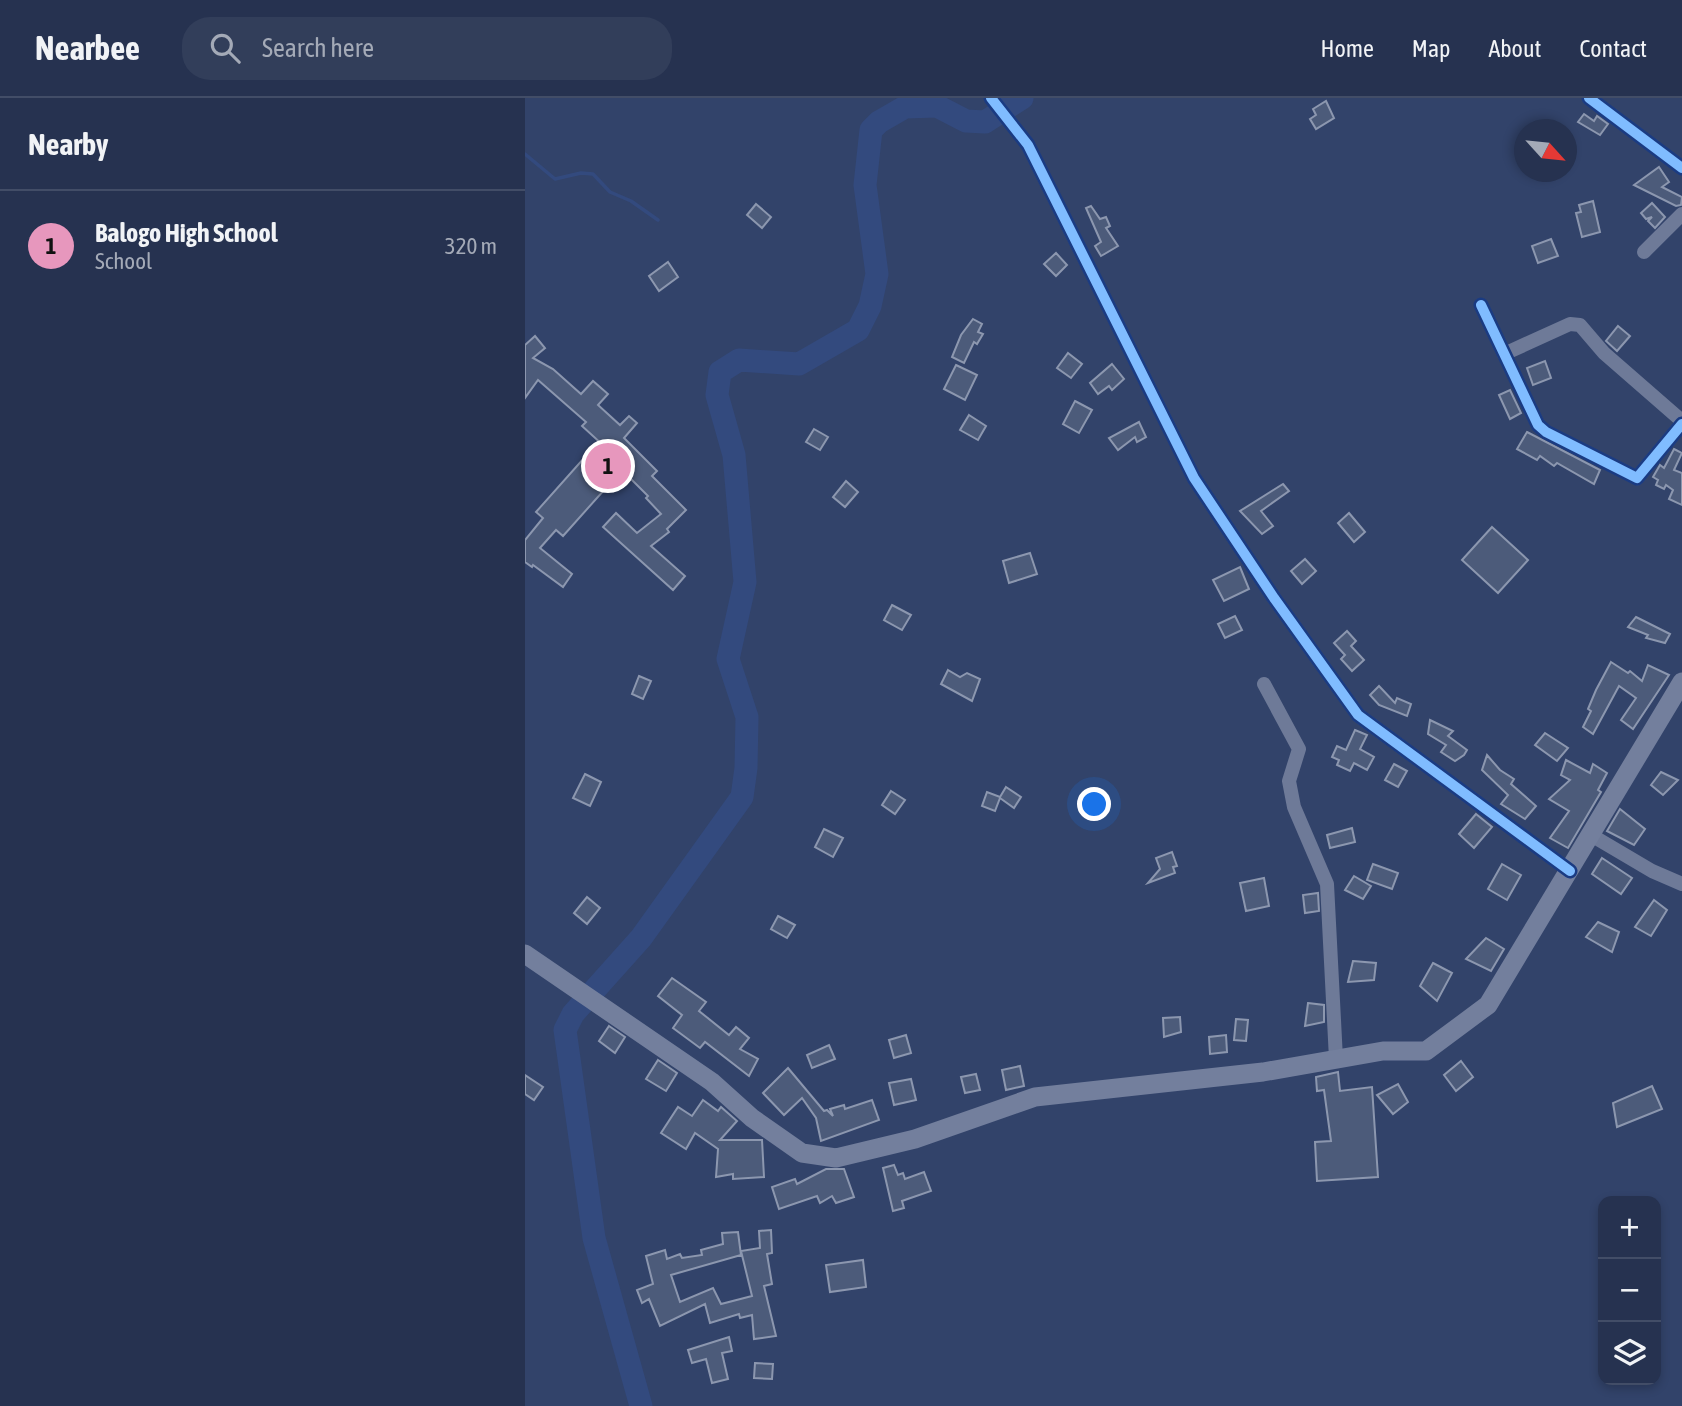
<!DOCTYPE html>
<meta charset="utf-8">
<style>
:root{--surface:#263250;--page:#323e5a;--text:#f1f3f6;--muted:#a4aab7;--line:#424d67;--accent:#e797bd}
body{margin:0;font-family:"Asap Condensed",sans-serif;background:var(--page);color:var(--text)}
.controls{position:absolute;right:21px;bottom:21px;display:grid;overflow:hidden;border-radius:14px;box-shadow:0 4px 10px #0003}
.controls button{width:63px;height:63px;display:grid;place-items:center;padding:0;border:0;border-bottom:2px solid var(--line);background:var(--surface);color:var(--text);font:35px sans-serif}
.compass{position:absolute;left:989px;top:21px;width:63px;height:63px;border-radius:50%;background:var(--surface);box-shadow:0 4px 10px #0003;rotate:117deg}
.you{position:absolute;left:570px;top:707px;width:24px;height:24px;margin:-18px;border:5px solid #fff;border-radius:50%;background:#1a73e8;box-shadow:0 0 0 10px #1a73e833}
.badge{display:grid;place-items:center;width:46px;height:46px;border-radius:50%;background:var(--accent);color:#111;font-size:23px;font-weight:700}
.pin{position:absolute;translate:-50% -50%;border:4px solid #fff;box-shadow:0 2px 7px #0006}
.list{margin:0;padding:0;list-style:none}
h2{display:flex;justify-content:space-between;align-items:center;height:91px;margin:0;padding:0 28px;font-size:30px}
h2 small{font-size:23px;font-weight:400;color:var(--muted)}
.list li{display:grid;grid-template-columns:46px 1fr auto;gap:21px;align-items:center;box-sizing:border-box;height:112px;padding:0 28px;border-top:2px solid var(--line)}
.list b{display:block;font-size:26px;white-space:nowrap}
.list p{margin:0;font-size:23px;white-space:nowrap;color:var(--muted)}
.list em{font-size:23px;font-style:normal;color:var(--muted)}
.icon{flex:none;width:38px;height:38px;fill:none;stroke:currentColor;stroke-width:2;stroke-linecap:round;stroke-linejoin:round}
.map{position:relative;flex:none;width:1157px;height:1308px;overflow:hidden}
header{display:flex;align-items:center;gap:42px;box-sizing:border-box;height:98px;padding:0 35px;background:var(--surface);border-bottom:2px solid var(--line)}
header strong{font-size:33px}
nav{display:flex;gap:38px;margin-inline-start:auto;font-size:24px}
.search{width:490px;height:63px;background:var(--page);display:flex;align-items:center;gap:18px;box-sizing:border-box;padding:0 24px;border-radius:28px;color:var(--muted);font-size:26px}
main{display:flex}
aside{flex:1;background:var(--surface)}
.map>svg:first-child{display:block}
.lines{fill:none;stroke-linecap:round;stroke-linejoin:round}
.stream{stroke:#334a7e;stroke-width:3.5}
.river{stroke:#334a7e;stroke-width:23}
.building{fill:#4c5b7a;stroke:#8c97af;stroke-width:2}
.street{stroke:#6e7a98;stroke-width:14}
.secondary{stroke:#737f9d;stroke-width:19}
.cycleway-casing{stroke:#1a3b82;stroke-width:15}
.cycleway{stroke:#80bcff;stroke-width:10}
</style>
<header>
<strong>Nearbee</strong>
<div class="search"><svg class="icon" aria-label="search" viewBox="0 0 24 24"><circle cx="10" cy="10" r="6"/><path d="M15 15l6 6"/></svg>Search here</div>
<nav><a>Home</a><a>Map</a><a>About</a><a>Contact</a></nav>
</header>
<main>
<aside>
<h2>Nearby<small></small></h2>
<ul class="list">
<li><span class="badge">1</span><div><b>Balogo High School</b><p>School</p></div><em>320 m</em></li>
</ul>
</aside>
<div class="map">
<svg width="1157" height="1308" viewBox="0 0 1157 1308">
<rect width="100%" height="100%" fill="#32436a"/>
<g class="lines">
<polyline class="stream" points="0,56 30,81 56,75 68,76 85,94 106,103 133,122"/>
<polyline class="river" points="116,1308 69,1140 40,932 48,916 116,840 217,699 221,670 222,619 203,561 220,484 209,357 192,297 195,274 214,262 274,266 333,232 345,208 352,176 340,87 346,32 354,24 380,9 412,8 441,23 460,24 497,0"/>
</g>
<g class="building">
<polygon points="801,3 809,20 791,31 785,21 791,17 788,11"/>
<polygon points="1059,16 1069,23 1072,18 1083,26 1075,37 1053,24"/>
<polygon points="1134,69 1144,84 1137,89 1157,99 1156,107 1151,108 1109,87"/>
<polygon points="1068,103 1075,134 1057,139 1051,115 1056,114 1054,107"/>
<polygon points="1127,105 1140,119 1130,130 1123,123 1127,119 1121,121 1116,115"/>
<polygon points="231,106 246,119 237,130 222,117"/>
<polygon points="566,108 575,121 581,119 585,128 581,130 593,148 576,158 570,148 576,144 561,110"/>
<polygon points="1026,141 1033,158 1013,165 1007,148"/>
<polygon points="531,155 542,167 531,178 519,166"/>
<polygon points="143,164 153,179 134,193 124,178"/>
<polygon points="448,221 457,226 453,234 458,236 452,246 449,244 439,265 427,259 436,237"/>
<polygon points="1093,228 1105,238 1092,253 1081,243"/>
<polygon points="10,238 20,250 8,260 28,271 56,296 68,283 83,296 73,307 95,327 104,318 112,325 99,340 132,373 127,378 161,412 142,431 144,434 126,448 160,478 148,492 78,429 91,415 112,435 136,416 121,400 123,398 97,372 38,438 31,432 15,450 47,476 38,489 8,467 7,469 0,464 0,442 18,420 11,414 60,359 64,363 79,348 57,328 61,324 13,282 0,300 0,247"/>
<polygon points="543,255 557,266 546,280 532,270"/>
<polygon points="1020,263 1026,280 1008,287 1002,270"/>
<polygon points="587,266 599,281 587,292 584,288 573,296 565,285"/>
<polygon points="431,267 452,277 440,302 419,291"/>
<polygon points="985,292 996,315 985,321 974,297"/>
<polygon points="550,303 567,312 554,335 538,326"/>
<polygon points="444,317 461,328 453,342 435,332"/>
<polygon points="614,324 621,339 612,344 610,339 593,352 584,340"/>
<polygon points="289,331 303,339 295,352 281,344"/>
<polygon points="1002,334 1075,372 1069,386 1032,365 1029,368 1015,358 1012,362 992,351"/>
<polygon points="1149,351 1157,355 1149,372 1157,375 1157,407 1144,401 1148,392 1141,387 1139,391 1131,387 1133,382 1128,379 1135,367 1139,370"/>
<polygon points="321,383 333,394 320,409 308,399"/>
<polygon points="758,386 764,393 736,413 748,428 737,436 715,413"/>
<polygon points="824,415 840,434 829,444 813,425"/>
<polygon points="967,429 1003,462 973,495 937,462"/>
<polygon points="505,455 512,476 484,485 478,463"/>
<polygon points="780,461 791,473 777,486 766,473"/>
<polygon points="715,469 724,491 699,503 688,482"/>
<polygon points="367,507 386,517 377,532 359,522"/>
<polygon points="710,518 717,532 700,540 693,526"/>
<polygon points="1111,519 1145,536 1140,545 1121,540 1123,537 1103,529"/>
<polygon points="822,533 831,543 826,548 839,562 827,573 816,561 820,557 809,545"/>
<polygon points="1086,564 1103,575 1105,573 1117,583 1123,567 1144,577 1108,631 1096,622 1111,600 1094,588 1068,636 1058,629 1066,613 1063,611 1071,592"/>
<polygon points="423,572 435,579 442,575 455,581 447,603 416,586"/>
<polygon points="114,578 126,583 118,601 107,596"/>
<polygon points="854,588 870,605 872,600 886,606 882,618 854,607 845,597"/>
<polygon points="905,622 928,633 923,638 942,652 939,657 930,663 916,654 921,647 903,636"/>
<polygon points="830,632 842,637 835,651 849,659 842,672 829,665 825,673 812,667 814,662 807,659 812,648 821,652"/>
<polygon points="1020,635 1043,650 1032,663 1010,647"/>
<polygon points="962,657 975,672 989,681 986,686 1011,708 1000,721 976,706 983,697 957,672"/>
<polygon points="1041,662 1065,675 1068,666 1082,675 1073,692 1076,694 1043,750 1025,740 1044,713 1024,701 1045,682 1036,677"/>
<polygon points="869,666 882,673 873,689 860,682"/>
<polygon points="1136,674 1153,682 1138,697 1126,687"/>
<polygon points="60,676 76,684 65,708 48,700"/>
<polygon points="481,689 496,699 489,710 475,700 470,713 457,708 462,694 475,699"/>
<polygon points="366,693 380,702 370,716 357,707"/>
<polygon points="1095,711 1120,731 1109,747 1082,733"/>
<polygon points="951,716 967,729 949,750 934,736"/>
<polygon points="827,730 830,744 805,750 802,737"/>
<polygon points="299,731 318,740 308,759 290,749"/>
<polygon points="647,754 652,768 648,769 650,775 623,785 635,771 631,760"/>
<polygon points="1077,760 1107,780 1096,796 1067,776"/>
<polygon points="848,766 873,775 867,791 842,782"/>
<polygon points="977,766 996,777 982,802 963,791"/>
<polygon points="829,778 846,788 838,801 820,792"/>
<polygon points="739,780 744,808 721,813 715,785"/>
<polygon points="793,795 794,813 780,815 778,797"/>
<polygon points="62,799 75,810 62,826 49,815"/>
<polygon points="1129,802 1142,812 1126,838 1110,829"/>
<polygon points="253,818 270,827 262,840 246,831"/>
<polygon points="1073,824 1094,834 1087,854 1061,839"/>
<polygon points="961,840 979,851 966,873 941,861"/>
<polygon points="828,863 851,865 849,882 823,884"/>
<polygon points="908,865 927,875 912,903 895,888"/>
<polygon points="147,880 181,904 174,913 204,937 211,929 224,940 215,951 233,961 224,978 180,944 175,950 148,930 157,917 133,898"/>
<polygon points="783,905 799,907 799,924 780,928"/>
<polygon points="655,919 656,934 639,939 638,920"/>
<polygon points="711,921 723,922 721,943 709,942"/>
<polygon points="84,928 100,939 90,955 74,943"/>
<polygon points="381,937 386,955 369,960 364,942"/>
<polygon points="701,937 702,954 685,956 684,939"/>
<polygon points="304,947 310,961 287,970 282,957"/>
<polygon points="133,962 152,975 141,993 121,981"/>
<polygon points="936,963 948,979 931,993 919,977"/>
<polygon points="495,968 499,988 481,992 477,972"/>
<polygon points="263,970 299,1013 302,1012 308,1018 305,1011 319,1007 320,1011 347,1002 354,1022 296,1043 291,1020 277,1000 259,1017 238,995"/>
<polygon points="813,974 815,993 847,989 853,1079 792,1083 790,1044 806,1043 799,992 792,993 791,979"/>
<polygon points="451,976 455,992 440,995 436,979"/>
<polygon points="0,977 18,989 9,1002 0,996"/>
<polygon points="386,981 391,1002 369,1007 364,985"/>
<polygon points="873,986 883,1004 868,1016 852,997"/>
<polygon points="1127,988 1137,1011 1092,1029 1088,1005"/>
<polygon points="178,1002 193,1013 196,1009 212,1023 195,1042 237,1042 239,1079 208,1081 208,1076 191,1079 193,1051 170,1035 161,1051 136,1035 153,1009 167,1018"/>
<polygon points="369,1067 373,1077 378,1075 380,1081 399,1074 406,1093 377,1103 379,1110 368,1113 358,1070"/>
<polygon points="301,1071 319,1071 329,1099 311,1105 307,1098 295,1105 292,1098 254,1111 247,1089 270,1081 272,1086"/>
<polygon points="246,1132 247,1155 242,1156 247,1186 239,1188 251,1238 229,1241 227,1217 215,1220 214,1216 185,1225 180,1206 135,1228 124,1201 117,1205 112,1192 128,1186 121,1158 140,1152 142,1161 155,1156 157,1160 177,1157 176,1152 198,1146 197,1135 213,1134 216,1157 146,1177 155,1204 188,1190 196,1206 227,1198 216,1153 235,1150 234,1133"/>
<polygon points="338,1162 341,1189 305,1194 301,1167"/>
<polygon points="204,1239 207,1253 197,1255 203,1281 187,1285 181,1261 167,1265 163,1252"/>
<polygon points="230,1265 248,1266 247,1281 229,1280"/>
</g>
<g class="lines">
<g class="street">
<polyline points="466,0 503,47 669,380 749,500 833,617 1045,773"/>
<polyline points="1064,0 1157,70"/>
<polyline points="1119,154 1157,116"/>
<polyline points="956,207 1013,327 1021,334 1112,380 1157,326"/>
<polyline points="979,256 1045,226 1055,227 1079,255 1157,323"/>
<polyline points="739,586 774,651 764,683 769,709 802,786 811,961"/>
<polyline points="1066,737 1127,773 1157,786"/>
</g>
<polyline class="secondary" points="0,856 187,984 227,1020 277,1055 311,1060 390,1041 510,999 738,974 858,953 901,953 963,907 1157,584"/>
<defs>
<g id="cycleway">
<polyline points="466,0 503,47 669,380 749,500 833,617 1045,773"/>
<polyline points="1064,0 1157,70"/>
<polyline points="956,207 1013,327 1021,334 1112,380 1157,326"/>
</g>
</defs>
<use href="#cycleway" class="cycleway-casing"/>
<use href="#cycleway" class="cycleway"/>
</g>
</svg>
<div class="controls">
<button>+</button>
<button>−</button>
<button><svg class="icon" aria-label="layers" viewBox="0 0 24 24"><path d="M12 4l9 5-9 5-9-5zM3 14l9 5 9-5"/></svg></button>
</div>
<svg class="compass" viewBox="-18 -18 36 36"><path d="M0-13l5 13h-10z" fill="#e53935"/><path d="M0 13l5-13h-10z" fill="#a4aab7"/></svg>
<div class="you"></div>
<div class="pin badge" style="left:83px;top:368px">1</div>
</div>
</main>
